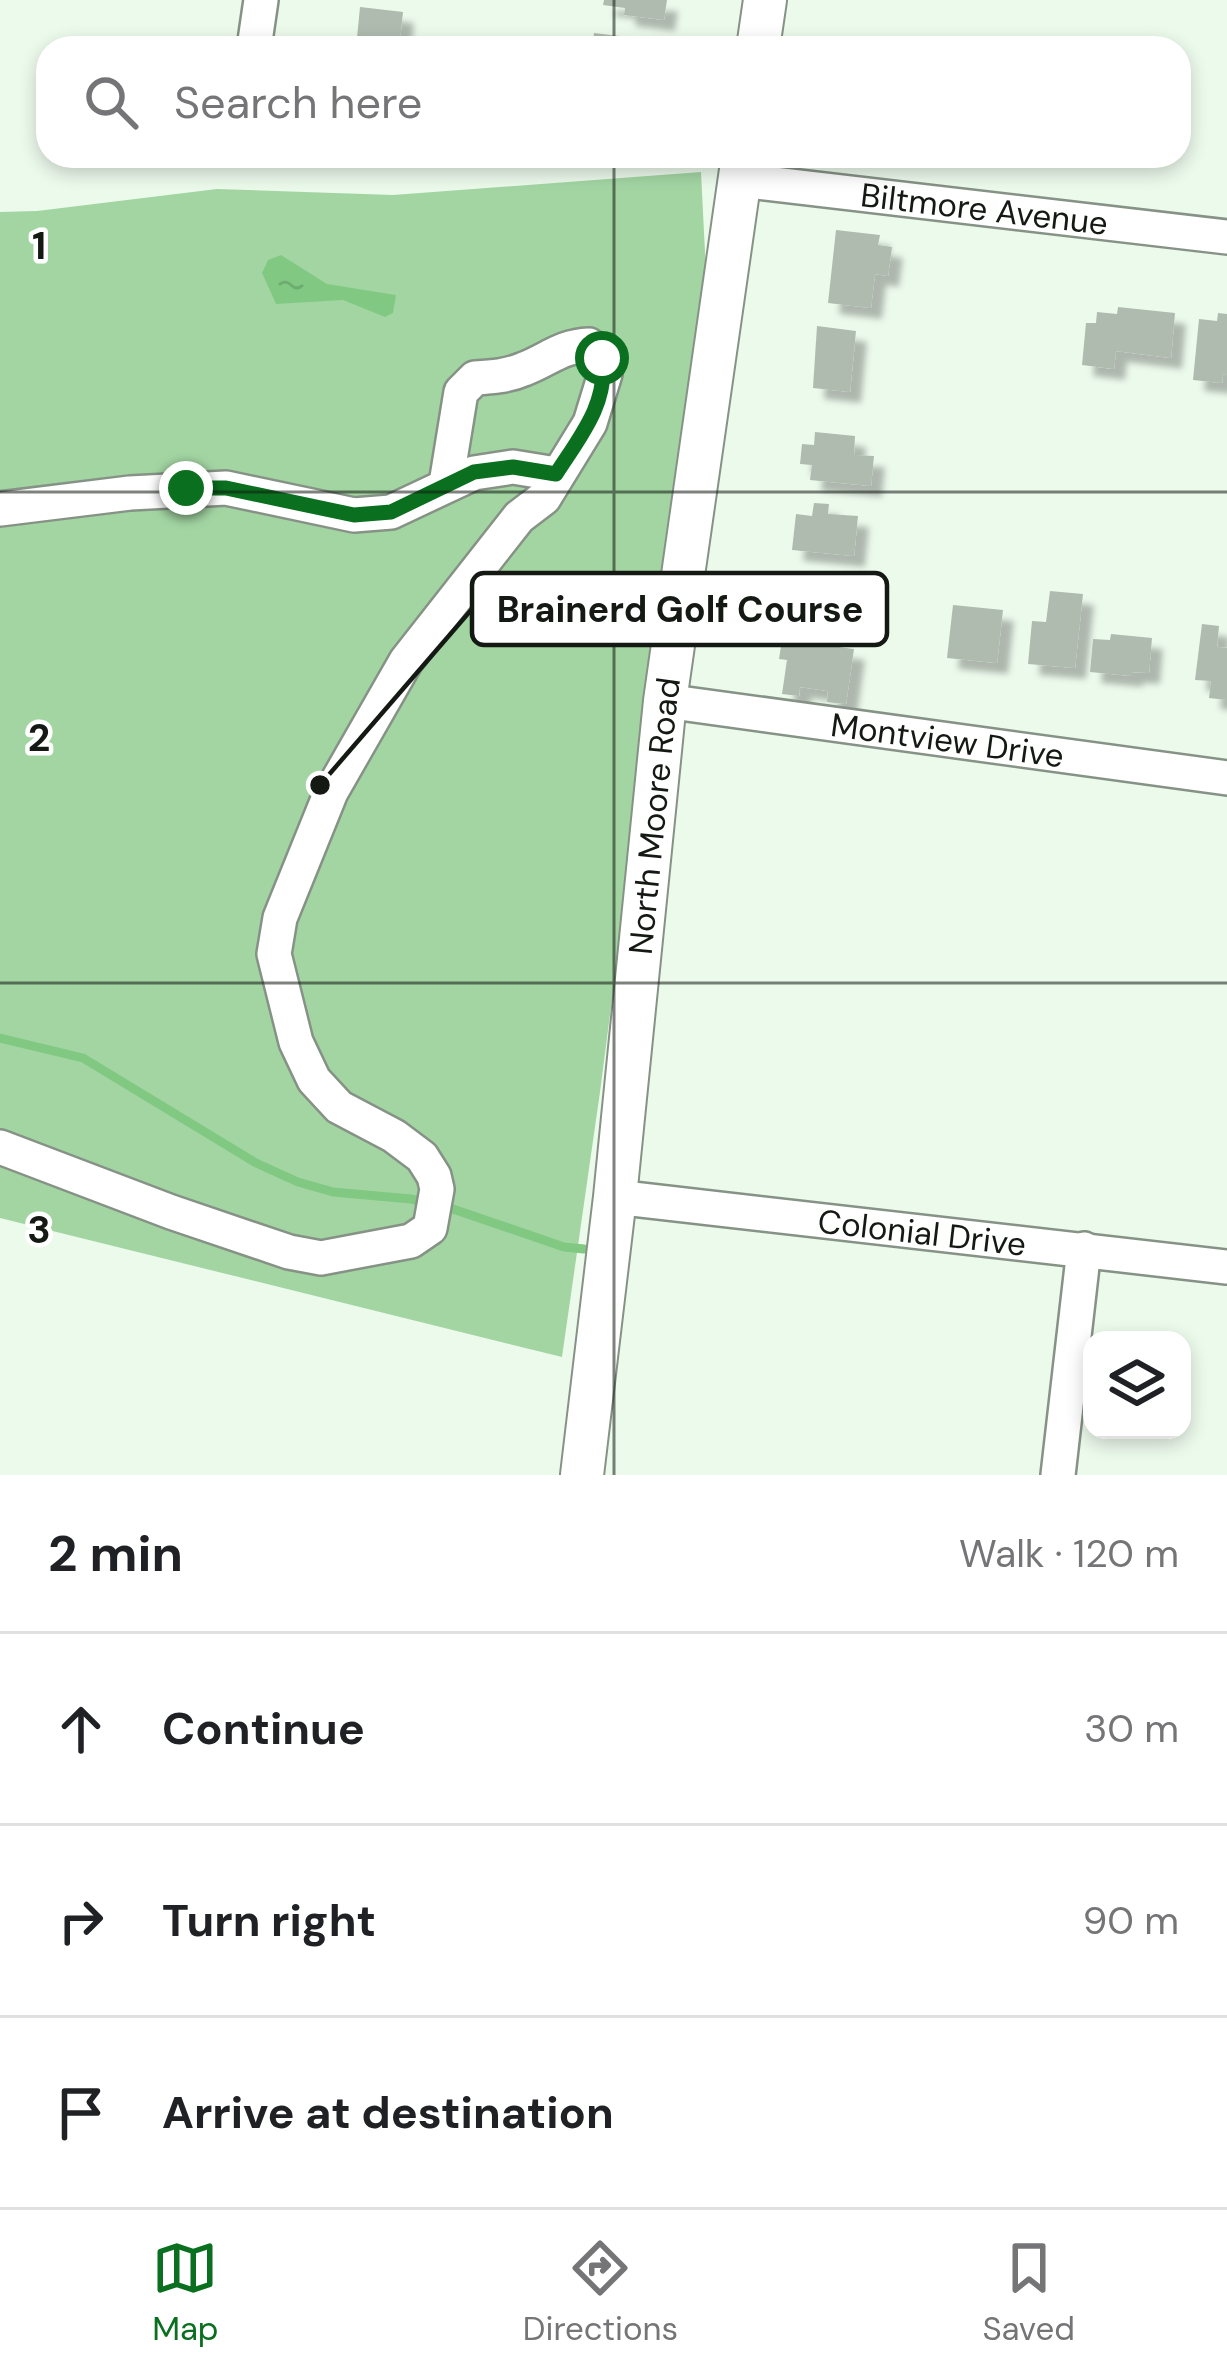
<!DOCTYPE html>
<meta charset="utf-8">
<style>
:root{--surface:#fff;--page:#f2f2f2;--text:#202124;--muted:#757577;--line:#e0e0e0;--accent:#0a6f1e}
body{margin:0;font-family:"DM Sans",sans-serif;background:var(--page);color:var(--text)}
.controls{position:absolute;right:36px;bottom:36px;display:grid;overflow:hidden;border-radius:24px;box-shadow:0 6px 18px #0003}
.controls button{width:108px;height:108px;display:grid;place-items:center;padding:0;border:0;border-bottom:3px solid var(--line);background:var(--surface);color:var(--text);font:60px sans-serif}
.stop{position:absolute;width:36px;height:36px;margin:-27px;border:9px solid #0a6f1e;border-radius:50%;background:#fff}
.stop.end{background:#0a6f1e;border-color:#fff;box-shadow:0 3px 12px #0008}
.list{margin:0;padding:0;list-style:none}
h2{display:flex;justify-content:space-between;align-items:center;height:156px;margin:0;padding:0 48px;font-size:51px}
h2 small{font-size:39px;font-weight:400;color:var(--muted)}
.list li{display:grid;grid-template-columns:78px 1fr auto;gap:36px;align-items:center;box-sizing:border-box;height:192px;padding:0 48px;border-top:3px solid var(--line)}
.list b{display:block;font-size:45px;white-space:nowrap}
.list em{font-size:39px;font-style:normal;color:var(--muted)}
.icon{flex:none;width:66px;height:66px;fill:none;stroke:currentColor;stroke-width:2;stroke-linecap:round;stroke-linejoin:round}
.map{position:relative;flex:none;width:1227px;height:1475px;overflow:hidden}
.search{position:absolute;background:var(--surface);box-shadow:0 6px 18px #0003;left:36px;right:36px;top:36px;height:132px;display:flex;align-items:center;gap:30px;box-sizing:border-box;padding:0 42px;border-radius:36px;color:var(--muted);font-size:45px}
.sheet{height:732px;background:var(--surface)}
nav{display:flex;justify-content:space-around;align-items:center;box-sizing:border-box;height:168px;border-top:3px solid var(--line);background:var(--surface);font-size:33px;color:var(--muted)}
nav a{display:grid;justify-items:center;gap:6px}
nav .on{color:var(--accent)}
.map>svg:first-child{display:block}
.grass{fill:#a3d5a3}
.water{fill:url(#water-ripples)}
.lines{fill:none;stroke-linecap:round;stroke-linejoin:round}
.stream{stroke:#81c983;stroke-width:9}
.building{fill:#aebbae;filter:url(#shadow)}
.minor-casing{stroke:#869286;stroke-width:38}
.major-casing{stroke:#869286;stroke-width:46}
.minor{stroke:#fff;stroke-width:33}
.major{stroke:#fff;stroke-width:42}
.route{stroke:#0a6f1e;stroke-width:15}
.grid{fill:none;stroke:#141914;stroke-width:3;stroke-opacity:0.55}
.labels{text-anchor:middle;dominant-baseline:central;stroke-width:9;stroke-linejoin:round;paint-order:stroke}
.street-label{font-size:33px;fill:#141914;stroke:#fff}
.grid-label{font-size:39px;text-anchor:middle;font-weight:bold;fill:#141914;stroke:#fff;stroke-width:9;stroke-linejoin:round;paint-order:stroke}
.leader{fill:none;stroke:#141914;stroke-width:4.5}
.callout-dot{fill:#141914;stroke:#fff;stroke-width:4.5}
.callout{fill:#fff;stroke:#141914;stroke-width:4.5}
.callout-label{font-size:36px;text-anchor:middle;font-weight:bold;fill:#141914}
</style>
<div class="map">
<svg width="1227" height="1475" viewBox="0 0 1227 1475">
<defs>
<pattern id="water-ripples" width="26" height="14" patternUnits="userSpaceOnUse" patternTransform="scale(3)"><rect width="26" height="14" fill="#81c983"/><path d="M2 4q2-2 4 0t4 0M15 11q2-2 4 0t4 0" fill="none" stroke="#6fac70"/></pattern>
<filter id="shadow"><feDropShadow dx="11" dy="11" stdDeviation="3" flood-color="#0004"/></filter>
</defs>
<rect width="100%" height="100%" fill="#ecfaec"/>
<polygon class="grass" points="701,172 706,272 600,1092 562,1357 0,1218 0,212 37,211 217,189 393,195"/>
<polygon class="water" points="281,255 327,284 396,295 393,313 385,317 343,300 276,304 262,273 268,260"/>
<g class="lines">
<polyline class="stream" points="0,1038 83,1058 256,1163 298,1182 333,1192 411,1199 447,1207 564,1247 584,1249"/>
</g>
<g class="building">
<polygon points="604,0 667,0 664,20 624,15 625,8 603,5"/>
<polygon points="360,7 403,12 399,48 356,48"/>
<polygon points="594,33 645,39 644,48 592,48"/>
<polygon points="836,230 880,235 878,245 892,247 888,276 875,274 871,308 828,303"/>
<polygon points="1118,307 1175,313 1171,358 1116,351 1114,369 1082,365 1086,323 1096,323 1097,312 1117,314"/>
<polygon points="1218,313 1227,314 1227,375 1223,374 1222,383 1193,380 1199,319 1217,321"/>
<polygon points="817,326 856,331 850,392 813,388"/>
<polygon points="815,432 855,436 854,455 874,456 871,486 810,480 812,465 800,464 802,444 814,445"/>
<polygon points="814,503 829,504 828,514 858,516 854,556 792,550 796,514 812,516"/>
<polygon points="1050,591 1083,594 1075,668 1028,664 1032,621 1046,622"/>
<polygon points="953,605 1003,610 997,663 947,658"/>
<polygon points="1202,624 1219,626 1217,647 1227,648 1227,700 1209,698 1211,681 1195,680"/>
<polygon points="790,633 824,637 823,645 854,649 846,704 827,702 828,691 800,687 799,696 782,694 787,660 779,659 781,646 788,646"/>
<polygon points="1111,634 1152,638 1149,673 1132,672 1132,676 1090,672 1093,639 1110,640"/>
</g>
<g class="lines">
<defs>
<g id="minor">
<polyline points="254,48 261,0"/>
<path id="s1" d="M740,180L1227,237"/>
<polyline points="0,509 130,493 226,488 354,515 391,512 474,473 513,467 556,474"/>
<path id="s2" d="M665,701L1227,778"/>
<path d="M0,1147L171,1212L289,1252L321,1258L411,1241L430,1228L437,1189L434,1176L422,1157L394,1136L339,1107L314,1080L296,1042L274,954L280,918L331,792L406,661L519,517L544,498L590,423L605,374L602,358L589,345C561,346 548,360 524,369C508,376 492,377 475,378L461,392L446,484"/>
<path id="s3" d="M615,1197L1227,1267"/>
<polyline points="1058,1475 1084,1249"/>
</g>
<g id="major">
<polyline points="758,48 765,0"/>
<path id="s4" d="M582,1475L615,1197L665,701L743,156"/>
</g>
</defs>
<use href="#minor" class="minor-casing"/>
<use href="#major" class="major-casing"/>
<use href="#minor" class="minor"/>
<use href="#major" class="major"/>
</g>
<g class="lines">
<path class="route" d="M186,488H226L354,515L391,512L474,472L513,467L556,474C579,438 609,403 602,358"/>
</g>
<path class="grid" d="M614,0V48M614,156V1475M0,492H1227M0,983H1227"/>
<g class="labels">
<g class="street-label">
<text stroke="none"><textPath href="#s1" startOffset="246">Biltmore Avenue</textPath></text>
<text stroke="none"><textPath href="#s2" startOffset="285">Montview Drive</textPath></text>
<text stroke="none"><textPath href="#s4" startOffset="663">North Moore Road</textPath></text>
<text stroke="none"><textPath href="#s3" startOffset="309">Colonial Drive</textPath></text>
</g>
</g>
<g class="grid-label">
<text x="39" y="259">1</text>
<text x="39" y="751">2</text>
<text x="39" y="1243">3</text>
</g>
<path class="leader" d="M320 785L472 609"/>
<circle class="callout-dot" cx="320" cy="785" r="12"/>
<rect class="callout" x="472" y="573" width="415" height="72" rx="12"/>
<g class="callout-label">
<text x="680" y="622">Brainerd Golf Course</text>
</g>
</svg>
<div class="controls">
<button><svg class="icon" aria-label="layers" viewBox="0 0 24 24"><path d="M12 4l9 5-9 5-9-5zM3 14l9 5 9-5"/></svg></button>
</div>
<div class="stop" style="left:602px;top:358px"></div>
<div class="stop end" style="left:186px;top:488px"></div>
<div class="search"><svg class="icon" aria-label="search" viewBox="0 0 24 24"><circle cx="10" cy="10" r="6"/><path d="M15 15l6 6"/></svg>Search here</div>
</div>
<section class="sheet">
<h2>2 min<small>Walk · 120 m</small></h2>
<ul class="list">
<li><svg class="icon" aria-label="ahead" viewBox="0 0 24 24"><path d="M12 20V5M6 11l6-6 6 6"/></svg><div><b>Continue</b></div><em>30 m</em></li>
<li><svg class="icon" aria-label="right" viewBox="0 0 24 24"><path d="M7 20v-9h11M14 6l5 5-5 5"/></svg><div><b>Turn right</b></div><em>90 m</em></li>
<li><svg class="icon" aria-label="arrive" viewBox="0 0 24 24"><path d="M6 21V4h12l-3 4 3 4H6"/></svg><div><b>Arrive at destination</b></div></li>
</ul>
</section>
<nav>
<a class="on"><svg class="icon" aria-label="map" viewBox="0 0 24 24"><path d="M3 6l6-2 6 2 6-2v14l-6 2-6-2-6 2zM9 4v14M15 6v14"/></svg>Map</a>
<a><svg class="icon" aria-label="directions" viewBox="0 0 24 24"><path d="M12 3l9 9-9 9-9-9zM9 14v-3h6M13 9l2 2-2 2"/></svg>Directions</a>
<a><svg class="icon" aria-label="saved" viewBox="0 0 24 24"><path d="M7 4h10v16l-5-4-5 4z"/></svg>Saved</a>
</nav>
